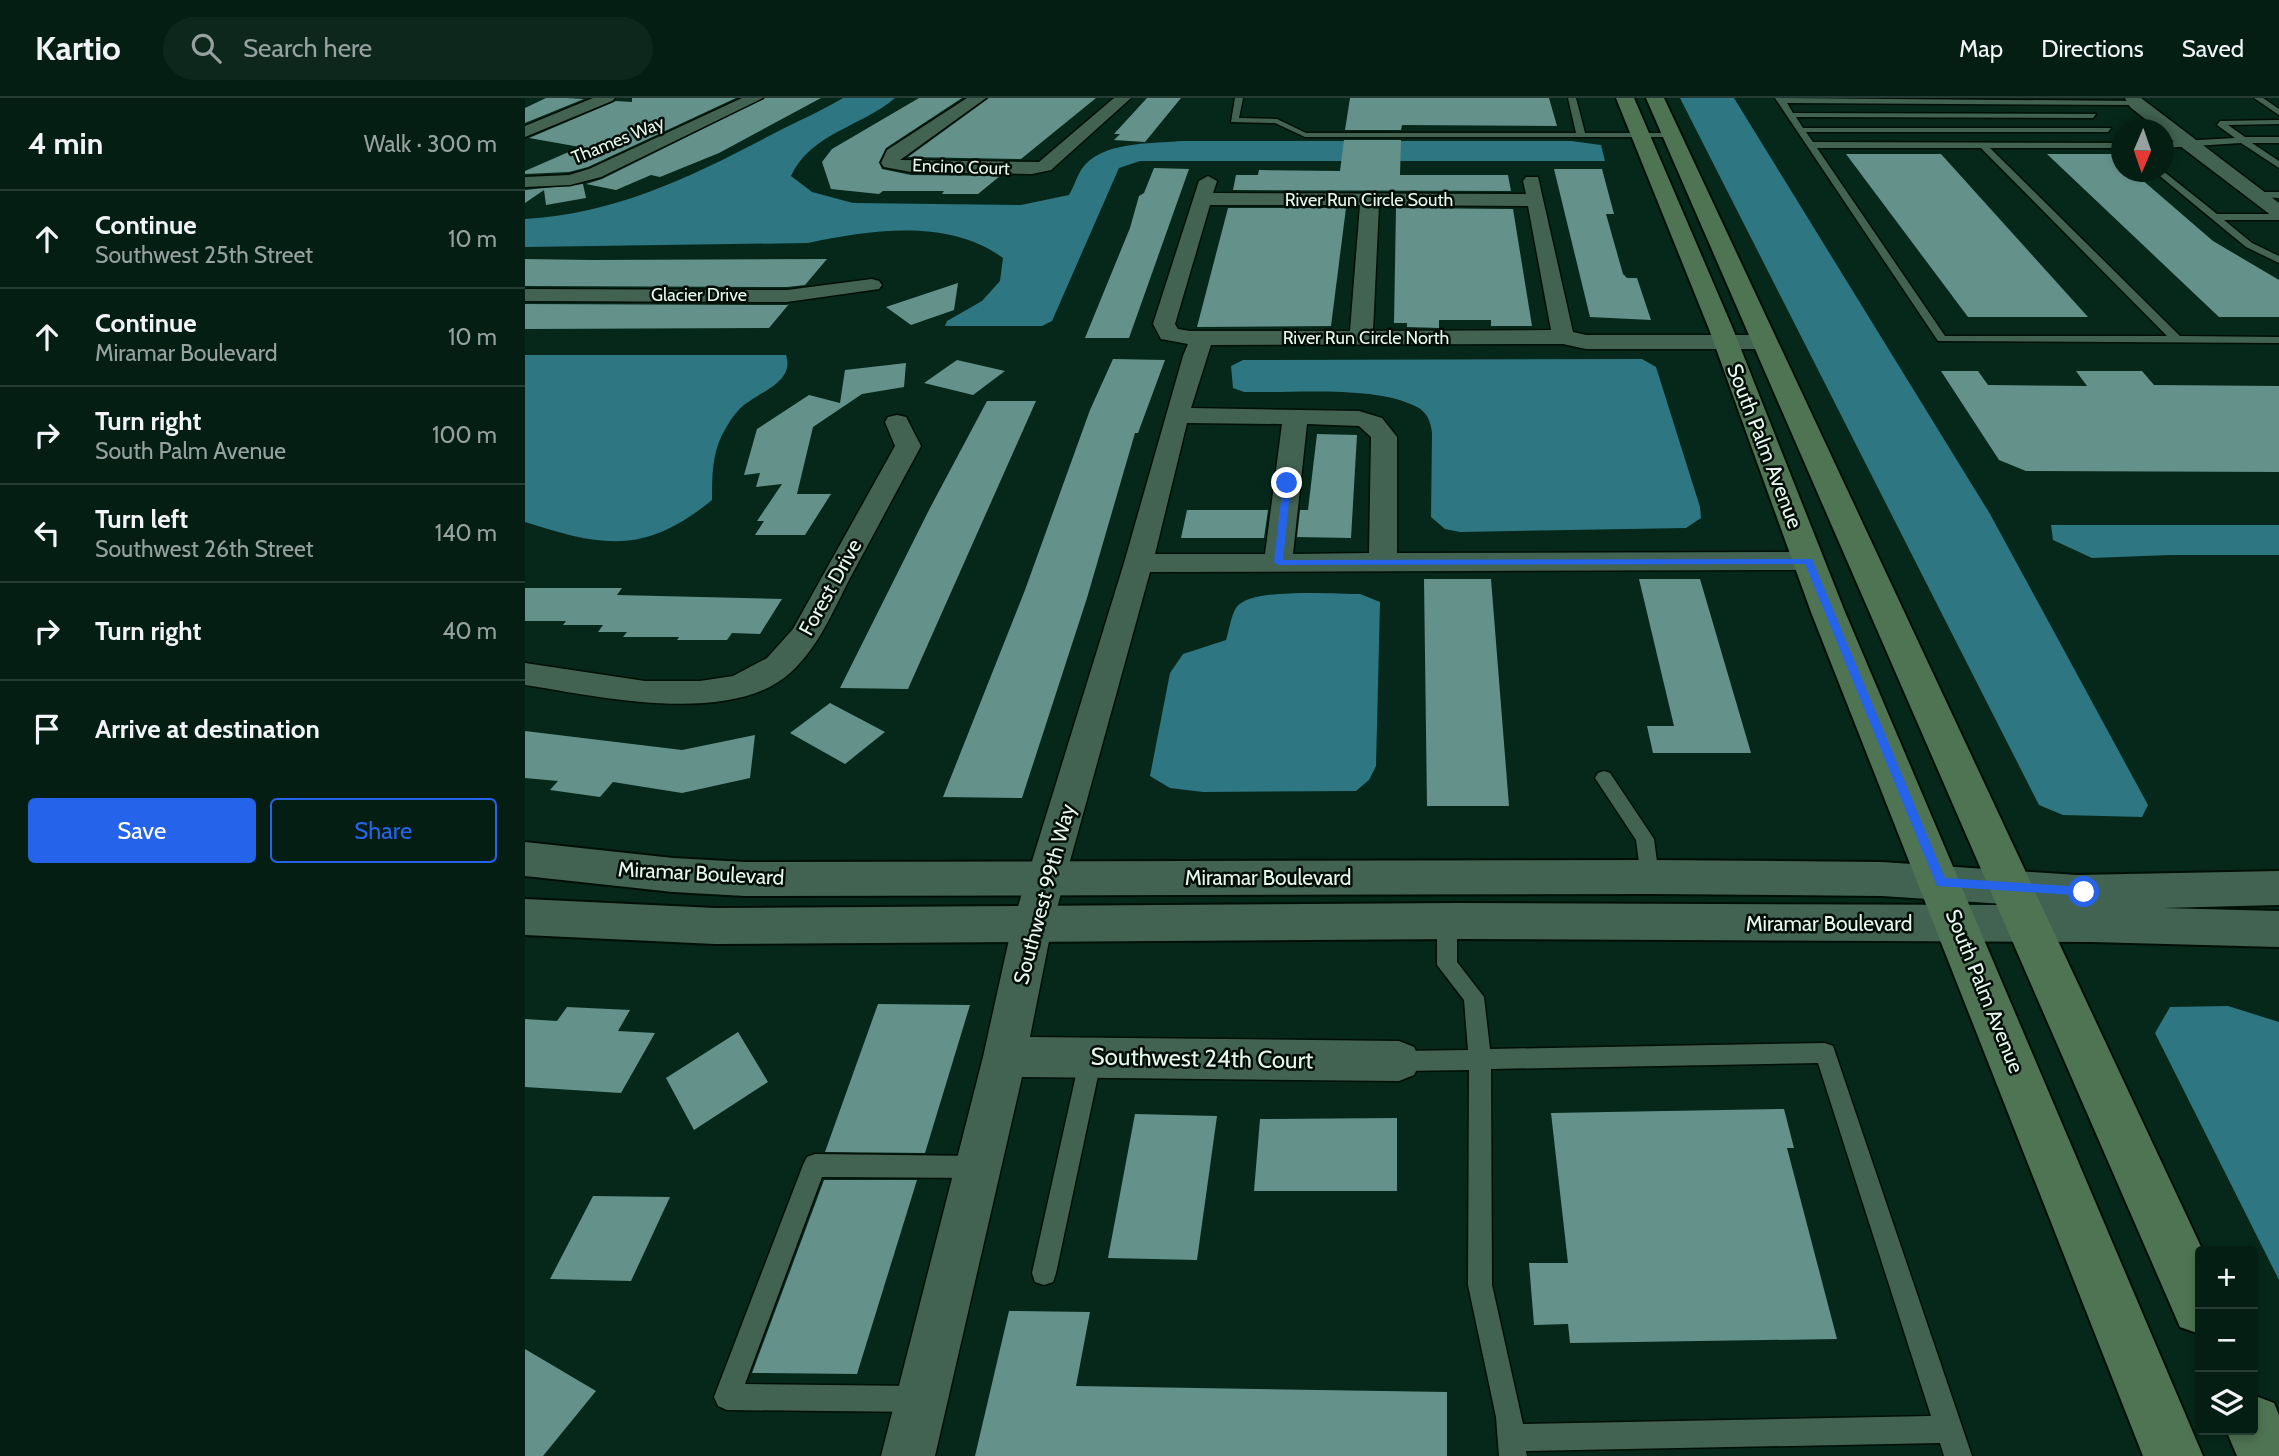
<!DOCTYPE html>
<meta charset="utf-8">
<style>
:root{--surface:#041e14;--page:#0d271d;--text:#f1f3f6;--muted:#97a2a0;--line:#253c34;--accent:#2563eb}
body{margin:0;font-family:Cabin,sans-serif;background:var(--page);color:var(--text)}
.controls{position:absolute;right:21px;bottom:21px;display:grid;overflow:hidden;border-radius:7px;box-shadow:0 4px 10px #0003}
.controls button{width:63px;height:63px;display:grid;place-items:center;padding:0;border:0;border-bottom:2px solid var(--line);background:var(--surface);color:var(--text);font:35px sans-serif}
.compass{position:absolute;left:1586px;top:21px;width:63px;height:63px;border-radius:50%;background:var(--surface);box-shadow:0 4px 10px #0003;rotate:182deg}
.stop{position:absolute;width:21px;height:21px;margin:-16px;border:5px solid #2563eb;border-radius:50%;background:#fff}
.stop.end{background:#2563eb;border-color:#fff;box-shadow:0 2px 7px #0008}
.list{margin:0;padding:0;list-style:none}
h2{display:flex;justify-content:space-between;align-items:center;height:91px;margin:0;padding:0 28px;font-size:30px}
h2 small{font-size:23px;font-weight:400;color:var(--muted)}
.list li{display:grid;grid-template-columns:46px 1fr auto;gap:21px;align-items:center;box-sizing:border-box;height:98px;padding:0 28px;border-top:2px solid var(--line)}
.list b{display:block;font-size:26px;white-space:nowrap}
.list p{margin:0;font-size:23px;white-space:nowrap;color:var(--muted)}
.list em{font-size:23px;font-style:normal;color:var(--muted)}
.actions{display:flex;gap:14px;padding:21px 28px}
.actions a{flex:1;padding:16px 0;border:2px solid var(--accent);border-radius:7px;text-align:center;font-size:24px;color:var(--accent)}
.actions .main{background:var(--accent);color:#fff}
.icon{flex:none;width:38px;height:38px;fill:none;stroke:currentColor;stroke-width:2;stroke-linecap:round;stroke-linejoin:round}
.map{position:relative;flex:none;width:1754px;height:1358px;overflow:hidden}
header{display:flex;align-items:center;gap:42px;box-sizing:border-box;height:98px;padding:0 35px;background:var(--surface);border-bottom:2px solid var(--line)}
header strong{font-size:33px}
nav{display:flex;gap:38px;margin-inline-start:auto;font-size:24px}
.search{width:490px;height:63px;background:var(--page);display:flex;align-items:center;gap:18px;box-sizing:border-box;padding:0 24px;border-radius:38px;color:var(--muted);font-size:26px}
main{display:flex}
aside{flex:1;background:var(--surface)}
.map>svg:first-child{display:block}
.water{fill:#2e7682}
.building{fill:#65918b}
.lines{fill:none;stroke-linecap:round;stroke-linejoin:round}
.service-casing{stroke:#000f06;stroke-width:3}
.minor-casing{stroke:#000f06;stroke-width:3}
.tertiary-casing{stroke:#000f06;stroke-width:4}
.secondary-casing{stroke:#000f06;stroke-width:4}
.service{fill:#426352;fill-rule:evenodd}
.minor{fill:#426352;fill-rule:evenodd}
.tertiary{fill:#426352;fill-rule:evenodd}
.secondary{fill:#4f7453;fill-rule:evenodd}
.route{fill:#2563eb}
.labels{text-anchor:middle;dominant-baseline:central;stroke-width:5;stroke-linejoin:round;paint-order:stroke}
.far-street-label{font-size:18px;fill:#e6f8ee;stroke:#030e08}
.street-label{font-size:21px;fill:#e6f8ee;stroke:#030e08}
.near-street-label{font-size:24px;fill:#e6f8ee;stroke:#030e08}
</style>
<header>
<strong>Kartio</strong>
<div class="search"><svg class="icon" aria-label="search" viewBox="0 0 24 24"><circle cx="10" cy="10" r="6"/><path d="M15 15l6 6"/></svg>Search here</div>
<nav><a>Map</a><a>Directions</a><a>Saved</a></nav>
</header>
<main>
<aside>
<h2>4 min<small>Walk · 300 m</small></h2>
<ul class="list">
<li><svg class="icon" aria-label="ahead" viewBox="0 0 24 24"><path d="M12 20V5M6 11l6-6 6 6"/></svg><div><b>Continue</b><p>Southwest 25th Street</p></div><em>10 m</em></li>
<li><svg class="icon" aria-label="ahead" viewBox="0 0 24 24"><path d="M12 20V5M6 11l6-6 6 6"/></svg><div><b>Continue</b><p>Miramar Boulevard</p></div><em>10 m</em></li>
<li><svg class="icon" aria-label="right" viewBox="0 0 24 24"><path d="M7 20v-9h11M14 6l5 5-5 5"/></svg><div><b>Turn right</b><p>South Palm Avenue</p></div><em>100 m</em></li>
<li><svg class="icon" aria-label="left" viewBox="0 0 24 24"><path d="M17 20v-9H6M10 6l-5 5 5 5"/></svg><div><b>Turn left</b><p>Southwest 26th Street</p></div><em>140 m</em></li>
<li><svg class="icon" aria-label="right" viewBox="0 0 24 24"><path d="M7 20v-9h11M14 6l5 5-5 5"/></svg><div><b>Turn right</b></div><em>40 m</em></li>
<li><svg class="icon" aria-label="arrive" viewBox="0 0 24 24"><path d="M6 21V4h12l-3 4 3 4H6"/></svg><div><b>Arrive at destination</b></div></li>
</ul>
<div class="actions"><a class="main">Save</a><a>Share</a></div>
</aside>
<div class="map">
<svg width="1754" height="1358" viewBox="0 0 1754 1358">
<rect width="100%" height="100%" fill="#06281a"/>
<g class="water">
<path d="M318,0H370C336,29 286,35 266,78L287,94L328,105L496,107L544,97C549,89 551,80 556,72C575,43 625,46 656,43H1046L1076,47L1080,63H615L594,70L527,223L517,228H420L422,223L457,203L475,183L478,160C423,120 346,132 283,145L0,149V121C90,116 168,78 246,37C270,24 295,14 318,0Z"/>
<polygon points="1155,0 1209,0 1465,416 1623,707 1617,719 1538,717 1514,707"/>
<path d="M0,257H261C271,287 227,295 212,314C206,320 201,330 197,337C187,357 187,380 187,402C120,457 78,449 0,424Z"/>
<path d="M1117,261L1131,269L1175,409L1176,420L1161,430L935,434L920,431L906,419L907,335C906,324 902,314 892,309C852,287 766,295 719,294L708,290L706,268L718,262Z"/>
<polygon points="1526,427 1754,427 1754,457 1645,457 1567,460 1528,442"/>
<path d="M835,496L855,504L851,668L844,682L831,693L678,694L645,690L625,678L645,575L658,556L701,542C704,533 706,518 711,510C724,489 810,496 835,496Z"/>
<polygon points="1703,908 1754,924 1754,1182 1630,935 1645,909"/>
</g>
<g class="building">
<polygon points="21,0 42,0 59,1 0,25 0,10"/>
<polygon points="107,0 211,0 63,69 44,74 0,76 0,73 55,49 4,40 91,3 107,4"/>
<polygon points="240,0 296,0 194,55 135,79 126,77 91,92 61,86 77,81"/>
<polygon points="394,0 437,0 361,50 354,64 357,71 386,77 475,78 453,96 417,96 419,93 358,93 354,96 306,91 297,64 307,51"/>
<polygon points="464,0 571,0 496,61 383,59"/>
<polygon points="622,0 656,0 620,44 589,42 595,36 589,36"/>
<polygon points="825,0 1024,0 1032,28 877,27 876,32 820,32"/>
<polygon points="819,42 876,42 875,77 983,77 986,93 708,92 711,77 733,77 734,72 815,73"/>
<polygon points="1321,56 1416,56 1563,219 1443,219"/>
<polygon points="1522,56 1588,56 1597,64 1597,74 1608,74 1688,143 1754,182 1754,219 1694,219"/>
<polygon points="629,70 664,71 604,240 560,240 605,130 614,98 619,95"/>
<polygon points="1029,71 1077,71 1089,116 1081,116 1098,176 1102,180 1112,180 1126,222 1065,219"/>
<polygon points="58,86 61,100 21,107 19,92 0,105 0,92"/>
<polygon points="703,110 821,110 806,228 672,229"/>
<polygon points="871,110 988,111 1007,228 966,228 966,222 914,222 914,230 882,229 882,225 869,225"/>
<polygon points="0,161 66,162 302,161 280,187 262,189 0,188"/>
<polygon points="433,185 429,212 386,227 361,209"/>
<polygon points="0,206 262,207 264,206 244,230 0,231"/>
<polygon points="588,261 640,262 613,335 610,335 562,500 497,700 418,699 500,492 565,312"/>
<polygon points="432,262 480,273 448,297 399,285"/>
<polygon points="381,265 379,289 337,296 288,329 272,396 306,396 280,437 230,437 239,423 232,423 257,386 231,389 235,375 219,377 232,331 284,297 315,305 320,272"/>
<polygon points="1416,273 1453,273 1463,287 1562,288 1551,273 1617,273 1629,287 1754,288 1754,374 1501,373 1474,362"/>
<polygon points="462,303 511,303 383,591 315,590 405,410"/>
<polygon points="792,336 832,337 826,440 772,439 775,412 783,412"/>
<polygon points="662,412 743,412 739,440 656,440"/>
<polygon points="899,481 966,481 984,708 902,708"/>
<polygon points="1114,481 1175,481 1226,655 1128,655 1122,628 1149,628"/>
<polygon points="0,490 97,490 92,497 257,501 235,536 207,535 202,542 152,542 154,539 98,539 102,534 73,534 78,527 38,527 41,523 0,523"/>
<polygon points="305,605 360,634 320,666 265,635"/>
<polygon points="0,633 157,652 230,637 225,680 157,695 88,684 75,699 25,692 33,683 0,680"/>
<polygon points="353,906 445,907 400,1055 300,1054"/>
<polygon points="42,909 105,912 93,933 130,935 96,995 0,989 0,921 32,923"/>
<polygon points="213,934 243,984 169,1032 141,980"/>
<polygon points="1259,1011 1269,1050 1262,1050 1312,1241 1045,1245 1043,1226 1009,1227 1004,1165 1043,1165 1026,1015"/>
<polygon points="610,1016 692,1018 672,1162 583,1160"/>
<polygon points="872,1020 872,1093 729,1093 735,1021"/>
<polygon points="299,1082 392,1082 332,1276 227,1275"/>
<polygon points="68,1098 145,1099 106,1183 25,1181"/>
<polygon points="484,1213 565,1214 551,1288 922,1294 922,1358 450,1358"/>
<polygon points="0,1251 71,1293 18,1358 0,1358"/>
</g>
<g class="lines">
<defs>
<g id="service">
<polygon points="710,0 718,0 714,20 752,21 781,35 1051,35 1043,0 1051,0 1060,35 1145,35 1149,37 1145,39 780,39 750,25 706,24"/>
<path d="M1250,0L1613,3L1610,7L1262,5L1268,15L1571,16L1568,20L1271,19L1278,30H1586L1583,34H1281L1288,44L1596,45V50H1465L1655,238L1754,239V245L1413,243ZM1292,50H1456L1642,238H1420Z"/>
<polygon points="1729,0 1738,0 1754,11 1754,17"/>
<polygon points="1754,22 1754,26 1703,27 1720,39 1754,39 1754,45 1727,45 1754,63 1754,70 1716,45 1638,50 1638,44 1710,40 1692,27 1695,23"/>
<polygon points="1638,73 1692,116 1754,116 1754,122 1699,122 1727,145 1754,158 1754,165 1721,149 1630,74"/>
<polygon points="1733,94 1754,94 1754,100 1730,99 1730,95"/>
<polygon points="1079,673 1085,675 1129,741 1134,779 1132,784 1125,787 1118,784 1116,779 1111,742 1070,680 1073,675"/>
<path d="M922,816L929,818L932,824V864L959,899L965,951L1300,945L1308,948L1447,1358H1419L1415,1345L1001,1353L1002,1358H974L971,1319L943,1187L944,972L874,973L866,970L863,963L866,956L874,953L943,952L939,902L912,867V824L915,818ZM1293,965L1406,1318L998,1326L967,1187L966,971Z"/>
<polygon points="566,949 574,952 577,959 531,1175 528,1184 519,1187 510,1184 507,1175 555,959 558,952"/>
<polygon points="290,1056 454,1058 462,1061 466,1069 462,1077 454,1080 297,1079 220,1286 393,1288 402,1292 406,1301 402,1310 393,1314 202,1312 193,1308 189,1299 278,1067 282,1059"/>
</g>
<g id="minor">
<polygon points="68,0 90,0 87,3 0,39 0,28"/>
<polygon points="217,0 238,0 76,79 45,87 0,89 0,79 44,77 64,71"/>
<polygon points="442,0 461,0 375,62 514,64 589,0 606,0 526,72 507,76 386,74 359,69 356,65 362,52"/>
<polygon points="1600,0 1616,0 1754,105 1754,120 1747,118 1638,35 1638,32 1634,32 1605,9"/>
<path d="M683,78L692,83L688,95L1001,96L998,83L1001,79H1013L1048,234L1061,237H1238L1246,239L1249,244L1246,249L1238,251H1061L1038,246L686,247L666,310L834,313L857,320L872,339V455L1284,454L1294,457L1298,463L1294,469L1284,472L625,474L527,828L505,939L874,943L889,949L896,963L889,977L874,983L497,979L410,1358H356L458,959L487,828L599,465L658,258L663,246L636,241L628,226L674,83ZM685,107H835L825,233H665L653,231L650,226ZM854,107L1003,108L1026,232L848,233ZM662,325L757,326L740,456H630ZM782,326L834,328L846,339L844,455L768,456Z"/>
<polygon points="347,181 354,183 357,187 354,191 262,204 0,203 0,191 262,192"/>
<path d="M372,317L381,319L396,348C372,392 349,436 325,480C308,513 293,550 265,575C205,629 72,598 0,587V565L120,583H175L208,578L242,560L268,531L370,348L360,324L363,319Z"/>
</g>
<polygon id="tertiary" points="0,744 148,760 220,764 1125,762 1357,764 1552,777 1754,773 1754,807 1638,810 1754,813 1754,849 1566,844 933,841 190,846 0,837 0,801 190,810 933,805 1494,807 1357,798 1125,796 220,798 148,794 0,778"/>
<g id="secondary">
<polygon points="1091,0 1109,0 1208,231 1320,514 1678,1358 1618,1358 1286,514 1184,231"/>
<polygon points="1121,0 1139,0 1678,1153 1675,1153 1675,1236 1655,1229"/>
<polygon points="1728,1297 1749,1305 1754,1317 1754,1358 1712,1358 1701,1332 1728,1332"/>
</g>
</defs>
<use href="#service" class="service-casing"/>
<use href="#minor" class="minor-casing"/>
<use href="#tertiary" class="tertiary-casing"/>
<use href="#secondary" class="secondary-casing"/>
<use href="#service" class="service"/>
<use href="#minor" class="minor"/>
<use href="#tertiary" class="tertiary"/>
<use href="#secondary" class="secondary"/>
</g>
<polygon class="route" points="762,382 766,385 758,462 1287,461 1420,780 1559,789 1563,790 1563,798 1412,788 1280,466 753,467 749,464 758,385"/>
<g class="labels">
<g class="far-street-label">
<text transform="translate(93 42) rotate(-22)">Thames Way</text>
<text transform="translate(436 69) rotate(2)">Encino Court</text>
<text x="844" y="102">River Run Circle South</text>
<text x="174" y="197">Glacier Drive</text>
<text x="841" y="240">River Run Circle North</text>
</g>
<g class="street-label">
<text transform="translate(1240 348) rotate(69)">South Palm Avenue</text>
<text transform="translate(305 489) rotate(-61)">Forest Drive</text>
<text transform="translate(176 775) rotate(3)">Miramar Boulevard</text>
<text x="743" y="779">Miramar Boulevard</text>
<text transform="translate(519 796) rotate(-75)">Southwest 99th Way</text>
<text x="1304" y="825">Miramar Boulevard</text>
<text transform="translate(1460 893) rotate(68)">South Palm Avenue</text>
</g>
<g class="near-street-label">
<text transform="translate(677 960) rotate(1)">Southwest 24th Court</text>
</g>
</g>
</svg>
<div class="controls">
<button>+</button>
<button>−</button>
<button><svg class="icon" aria-label="layers" viewBox="0 0 24 24"><path d="M12 4l9 5-9 5-9-5zM3 14l9 5 9-5"/></svg></button>
</div>
<svg class="compass" viewBox="-18 -18 36 36"><path d="M0-13l5 13h-10z" fill="#e53935"/><path d="M0 13l5-13h-10z" fill="#97a2a0"/></svg>
<div class="stop" style="left:1559px;top:794px"></div>
<div class="stop end" style="left:762px;top:385px"></div>
</div>
</main>
